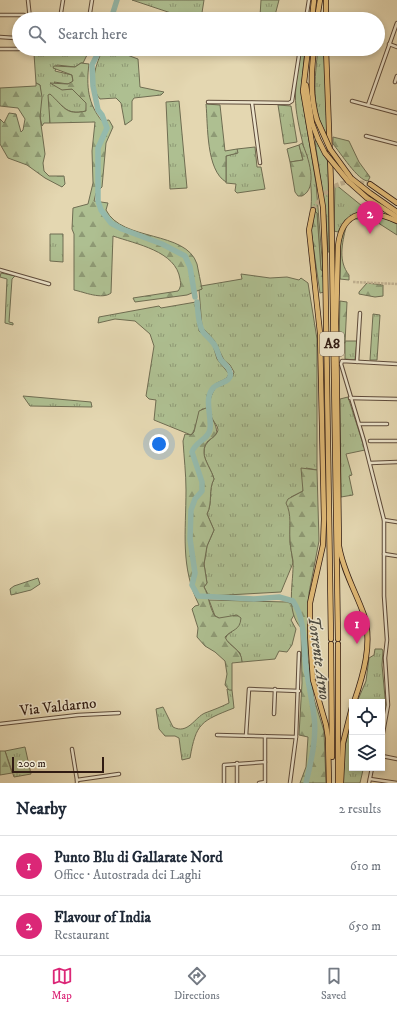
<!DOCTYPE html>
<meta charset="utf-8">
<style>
:root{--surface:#fff;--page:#f2f2f3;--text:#1f2937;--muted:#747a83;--line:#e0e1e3;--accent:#db2777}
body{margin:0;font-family:"IM FELL DW Pica",serif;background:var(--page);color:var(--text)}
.controls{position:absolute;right:12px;bottom:12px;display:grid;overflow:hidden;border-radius:0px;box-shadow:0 2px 6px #0003}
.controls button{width:36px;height:36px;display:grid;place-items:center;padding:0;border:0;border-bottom:1px solid var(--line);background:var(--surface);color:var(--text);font:20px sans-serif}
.scale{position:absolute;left:12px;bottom:10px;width:92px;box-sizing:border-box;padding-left:4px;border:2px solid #301b13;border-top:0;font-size:11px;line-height:14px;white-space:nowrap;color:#301b13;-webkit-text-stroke:3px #ede5cc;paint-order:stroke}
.you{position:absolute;left:159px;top:444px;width:14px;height:14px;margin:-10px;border:3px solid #fff;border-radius:50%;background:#1a73e8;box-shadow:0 0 0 6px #1a73e833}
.badge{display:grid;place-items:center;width:26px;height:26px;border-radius:50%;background:var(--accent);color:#fff;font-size:13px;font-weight:700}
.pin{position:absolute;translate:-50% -33px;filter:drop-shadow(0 1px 2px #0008)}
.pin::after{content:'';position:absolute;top:21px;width:14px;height:12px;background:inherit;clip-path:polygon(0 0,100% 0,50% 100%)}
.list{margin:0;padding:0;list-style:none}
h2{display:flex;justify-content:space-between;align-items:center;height:52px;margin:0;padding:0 16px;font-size:17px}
h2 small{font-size:13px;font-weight:400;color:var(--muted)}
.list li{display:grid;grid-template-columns:26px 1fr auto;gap:12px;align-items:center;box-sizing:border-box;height:60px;padding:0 16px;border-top:1px solid var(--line)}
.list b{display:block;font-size:15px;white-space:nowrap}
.list p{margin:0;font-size:13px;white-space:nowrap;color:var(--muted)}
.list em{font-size:13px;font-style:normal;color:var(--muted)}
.icon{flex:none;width:22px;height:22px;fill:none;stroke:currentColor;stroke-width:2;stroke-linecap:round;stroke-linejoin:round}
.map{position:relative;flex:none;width:397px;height:783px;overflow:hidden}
.search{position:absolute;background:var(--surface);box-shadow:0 2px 6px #0003;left:12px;right:12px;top:12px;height:44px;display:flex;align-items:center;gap:10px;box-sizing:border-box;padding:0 14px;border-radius:22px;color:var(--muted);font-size:15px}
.sheet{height:172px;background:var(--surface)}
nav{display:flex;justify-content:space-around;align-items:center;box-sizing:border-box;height:56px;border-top:1px solid var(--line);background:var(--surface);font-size:11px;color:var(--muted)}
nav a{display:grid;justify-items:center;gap:2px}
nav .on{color:var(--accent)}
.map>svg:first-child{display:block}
.grass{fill:url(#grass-tufts);stroke:#6f6d52}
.forest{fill:url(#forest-firs);stroke:#6f6d52}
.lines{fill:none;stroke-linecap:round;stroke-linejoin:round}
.river{stroke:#95baac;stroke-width:5.5}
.street-tunnel{stroke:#c0b191;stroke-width:2.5;stroke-dasharray:2.5 1;stroke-linecap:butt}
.highway-tunnel{stroke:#c0b191;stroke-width:4.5;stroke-dasharray:4.5 2;stroke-linecap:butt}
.street-casing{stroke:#5d4a3a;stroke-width:4.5}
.highway-casing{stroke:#301b13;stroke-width:6}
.street{stroke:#ede5cc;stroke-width:2.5}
.highway{stroke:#e2bc78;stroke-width:4.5}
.highway-bridge-casing{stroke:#301b13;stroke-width:6;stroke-linecap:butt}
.highway-bridge{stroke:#e2bc78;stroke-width:4.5}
.labels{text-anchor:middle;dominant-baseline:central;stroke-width:3;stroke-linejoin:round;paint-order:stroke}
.shield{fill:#ede5cc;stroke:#69584a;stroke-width:1}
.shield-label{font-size:14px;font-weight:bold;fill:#301b13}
.street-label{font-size:15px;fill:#301b13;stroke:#ede5cc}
.water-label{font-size:16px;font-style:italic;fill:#4e4b41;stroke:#ede5cc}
</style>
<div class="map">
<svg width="397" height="783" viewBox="0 0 397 783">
<defs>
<pattern id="grass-tufts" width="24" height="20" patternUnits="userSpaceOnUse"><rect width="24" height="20" fill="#aebf91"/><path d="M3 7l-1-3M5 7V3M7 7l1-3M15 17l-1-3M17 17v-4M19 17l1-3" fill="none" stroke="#8e9a75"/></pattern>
<pattern id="forest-firs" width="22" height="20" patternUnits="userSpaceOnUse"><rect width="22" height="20" fill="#aebf91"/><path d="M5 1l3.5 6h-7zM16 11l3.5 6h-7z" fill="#8e9a75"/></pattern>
</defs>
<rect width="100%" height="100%" fill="#e4d7b1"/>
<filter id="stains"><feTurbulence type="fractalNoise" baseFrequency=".005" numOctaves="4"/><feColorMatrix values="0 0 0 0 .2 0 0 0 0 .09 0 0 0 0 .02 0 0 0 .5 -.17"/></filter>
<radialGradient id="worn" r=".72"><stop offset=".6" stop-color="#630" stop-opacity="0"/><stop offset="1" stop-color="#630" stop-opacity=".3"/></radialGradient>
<g class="grass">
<polygon points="132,0 204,0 201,19 163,19 171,13"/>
<polygon points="261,0 279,0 274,19 248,19 248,17 260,16"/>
<path d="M90,49L83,63H81L75,67L57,65L55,71L72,75L73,82L68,84L54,82L62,89H72L87,103L86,111C64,116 64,104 49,95L50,123H44L42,126C38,113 41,98 40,85L36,83L34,54L39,53V50Z"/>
<path d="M103,49H111L138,59L140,87L164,92L161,95L134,98L132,101V120L125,125L121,103L116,98L100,99C88,85 96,64 103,49Z"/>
<path d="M302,49H305L301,92L316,183L323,271L321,270L317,213L311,208C314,173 300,142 296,108C294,88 298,68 302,49Z"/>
<path d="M318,49H324L328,136C310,112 315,76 318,49Z"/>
<polygon points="179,101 187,188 170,189 166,102"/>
<polygon points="278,105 291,106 297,142 284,144"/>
<polygon points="315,141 317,141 328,162 329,252 328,252 326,217"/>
<polygon points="299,145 303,160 290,162 287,149"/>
<polygon points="255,147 257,167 261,167 265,189 237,193 235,191 236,184 226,183 226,156 237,153 237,149"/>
<path d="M335,184L362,206L369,204L375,210C357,210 346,215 338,232L334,231Z"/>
<polygon points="50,234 63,234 63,262 50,261"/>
<polygon points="1,273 15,276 12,279 9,322 13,323 13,325 5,323 7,279 0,277"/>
<path d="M241,274L270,278L287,277L299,280L301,278L308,283L317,339V470L306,468L303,491L291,497L290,542L293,563L281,592L209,596L204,587L207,583L204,564L207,546L214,530L207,514C213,502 208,490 214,479C212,471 204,460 204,453C203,440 217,438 218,430C218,426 214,422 212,419C208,411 209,400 213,392C217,382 232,384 234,372L230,365L224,360L214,340L202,327L199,290L202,289L201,286L242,279Z"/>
<path d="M196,302L199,331L213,345L217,359L229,374C225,382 219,380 213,386C208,392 208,402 207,409H202C196,418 197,428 191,435L154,420L156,400L149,399L146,396L154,346L150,334L135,321L115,319L98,323L99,317L159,306L161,308Z"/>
<polygon points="373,314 380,315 377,360 370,360"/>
<polygon points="345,341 357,341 355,360 345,359"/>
<polygon points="23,396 91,402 92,407 30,406"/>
<polygon points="348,397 365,450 346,454 352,475 349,476 353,495 341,497 340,399"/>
<polygon points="209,600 287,602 292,604 294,615 291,620 296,629 292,645 287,652 279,651 275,659 242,662 240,653 225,639 228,634 232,632 219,618 215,616"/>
<polygon points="375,649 382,649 383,651 382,665 386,708 382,726 382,702 357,702 366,681 369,658 374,655"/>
<path d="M227,689L232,690L234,708C201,721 196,723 190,758L182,760L179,738L175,736H165L159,729L156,709L163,707L173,727C188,735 195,717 205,713C213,710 221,707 229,703Z"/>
<polygon points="352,714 352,768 363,770 360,783 343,783 344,751"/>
<polygon points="25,747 31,774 14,777 5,751"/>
</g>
<g class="forest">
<path d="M81,63L89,64C86,86 88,104 102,121L109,120L113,127L106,143L102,187L96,193L94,201L108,203L106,210C122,242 186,230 197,264C199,272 200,281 202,289L187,295L135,302L133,298L178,291C181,287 181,284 180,279C176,251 136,244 113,236L111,293C102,300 84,292 74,290V234L72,229L73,208L88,204L93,183L92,151L95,122L50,123L48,95L50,94C64,106 65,116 86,111V103L72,89L62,90L50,83L68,84L73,81L72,75L53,68L54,66L75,67Z"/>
<polygon points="36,83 40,85 42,97 40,117 45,154 43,163 44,171 49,176 64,176 65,184 62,187 45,178 27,165 8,158 0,144 0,119 4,123 9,113 16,114 21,132 23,130 25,119 18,108 0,106 0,88 36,86"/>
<path d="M206,104L220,105L225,151L237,149L238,153L226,156V182C206,170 208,126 206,104Z"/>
<path d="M333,137L349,141L359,162L370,177L368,181C358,181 340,152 333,144Z"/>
<path d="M302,143C308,156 319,188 302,196H298L295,192L290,162L303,160L299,145Z"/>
<polygon points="315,211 317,213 321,270 323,271 324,292 320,293 311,231"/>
<polygon points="367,214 387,219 397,224 397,235 372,219 354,219 357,216"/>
<path d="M346,227C342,244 338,261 349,275V280L340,279V245L343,229Z"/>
<polygon points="367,283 383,285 383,296 375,297 359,294 359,292"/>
<polygon points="340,301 347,302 345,343 339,342"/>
<path d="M206,408C210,411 210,414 212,418C226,444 203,432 204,453C204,460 212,471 214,479C208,490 213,502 207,514L214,530L207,546L204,564L207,583L204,587C209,596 209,607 215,616L219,618L237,615L241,618C240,631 232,629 225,637C229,647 242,649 242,662L232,663V690H229L225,685L227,674L225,661L215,652L205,646L197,637L198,628L192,609L195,606L199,605C180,567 186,532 186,490C186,474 184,457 183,441L185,434L191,435L194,432L199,411Z"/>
<path d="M301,468L317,470L319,541L309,593L308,659L314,699L324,731L326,783H300L306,767L308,737L299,735L302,683L301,628C285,610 294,583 293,561C292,554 290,547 290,540C289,526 292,515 286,503L288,499L303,491Z"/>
<polygon points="38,578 40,584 31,590 11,595 10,589 14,586"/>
<polygon points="0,751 5,751 12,773 0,775"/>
</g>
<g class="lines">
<g class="river">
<polyline points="111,19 117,0"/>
<polyline points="100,49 92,65 93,86 98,110 102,115 107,128 98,148 98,201 101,210 111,223 122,229 162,244 185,256 190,267 195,297"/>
<path d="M197,302C198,311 198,325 203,332C207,337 212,340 215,346C218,350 218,356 221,360C224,364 229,367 230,372C233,382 220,382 214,387C203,398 212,416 210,429C209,439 195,442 192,452L202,482V491L195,499L191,510L190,539L195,573L192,585L198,596L254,599L279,597L293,601C306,621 303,644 306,667C308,683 312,699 314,716C317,738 311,761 306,783"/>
</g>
<polyline class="street-tunnel" points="353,282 397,284"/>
<path class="highway-tunnel" d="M313,210C328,185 341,178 370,184"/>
<defs>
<g id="street">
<polyline points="28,0 30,19"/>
<polyline points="0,15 24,15"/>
<polyline points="60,19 63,0"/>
<polyline points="89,19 92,0"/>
<polyline points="306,19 309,0"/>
<polyline points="0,37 15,38"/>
<polyline points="389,44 397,47"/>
<polyline points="0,49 19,49"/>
<polyline points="395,82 397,76"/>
<polyline points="352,101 397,113"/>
<polyline points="208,102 289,103 292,101 300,49"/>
<polyline points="252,103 260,163"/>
<polyline points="368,105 397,23"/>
<polyline points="366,136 397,144"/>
<polyline points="0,270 49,284"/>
<polyline points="357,362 360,313"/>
<polyline points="350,398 397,399"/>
<polyline points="359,424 387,424"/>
<polyline points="370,441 397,441"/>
<polyline points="370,463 397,462"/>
<polyline points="384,520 397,522"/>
<polyline points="384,554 397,556"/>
<polyline points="274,714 275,689"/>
<polyline points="0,724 78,715 119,713"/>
<polyline points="217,735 296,737"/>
<polyline points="246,736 249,689 299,691"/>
<polyline points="382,738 388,705 385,658 387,640 384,596 384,520 364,441 341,364 342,361 397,364"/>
<polyline points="72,749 77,780"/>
<polyline points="382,756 397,759"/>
<polyline points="237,763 237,783"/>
<polyline points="370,779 397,783"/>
<polyline points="77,783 77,780 119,774"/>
<polyline points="224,783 224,765 265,762"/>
<polyline points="259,783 265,782 265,736"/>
<polyline points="290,783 296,737 299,653"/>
<polyline points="369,783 372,768"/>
</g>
<g id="highway">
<polyline points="326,0 326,19"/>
<polyline points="312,19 314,0"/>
<polyline points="317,19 320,0"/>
<polyline points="308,49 303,91 323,207 325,254 331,639"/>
<path d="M314,49C311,74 310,96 317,120"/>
<polyline points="326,49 331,184 338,639"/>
<polyline points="306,85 312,123 318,139"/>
<polyline points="351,178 370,193 397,212"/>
<polyline points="348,181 367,198 397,217"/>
<polyline points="370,184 397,203"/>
<polyline points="313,210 309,230 320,333 324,519 323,545 310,603 310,634 313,680 326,725 328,738 329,783"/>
<polyline points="331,644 332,757"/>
<polyline points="338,644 338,783"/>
<path d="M354,702C363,676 373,643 364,615C356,592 343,571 339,546L336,322L338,246C342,209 369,208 397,221"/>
<polyline points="341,783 343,743 352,707"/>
</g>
</defs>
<use href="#street" class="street-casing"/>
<use href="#highway" class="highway-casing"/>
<use href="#street" class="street"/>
<use href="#highway" class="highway"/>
<defs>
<g id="highway-bridge">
<polyline points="317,120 330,149 351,178"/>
<polyline points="318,139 325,153 348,181"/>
</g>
</defs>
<use href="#highway-bridge" class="highway-bridge-casing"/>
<use href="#highway-bridge" class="highway-bridge"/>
</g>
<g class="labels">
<rect class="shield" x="320" y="332" width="24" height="24" rx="3"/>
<g class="shield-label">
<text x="332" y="344">A8</text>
</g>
<g class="street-label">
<text transform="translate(58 707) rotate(-6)">Via Valdarno</text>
</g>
<g class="water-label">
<text transform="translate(319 658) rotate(82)">Torrente Arno</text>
</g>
</g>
<rect width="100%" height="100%" filter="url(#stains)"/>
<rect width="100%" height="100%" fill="url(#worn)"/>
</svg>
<div class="controls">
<button><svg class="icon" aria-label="locate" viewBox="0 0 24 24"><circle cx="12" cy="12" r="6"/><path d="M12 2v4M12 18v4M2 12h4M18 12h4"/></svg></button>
<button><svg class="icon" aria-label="layers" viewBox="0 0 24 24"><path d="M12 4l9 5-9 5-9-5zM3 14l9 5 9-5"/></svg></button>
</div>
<div class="scale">200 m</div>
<div class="you"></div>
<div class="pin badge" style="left:357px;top:644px">1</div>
<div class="pin badge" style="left:370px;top:234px">2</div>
<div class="search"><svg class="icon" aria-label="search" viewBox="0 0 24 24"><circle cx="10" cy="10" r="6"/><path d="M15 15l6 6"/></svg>Search here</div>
</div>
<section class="sheet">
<h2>Nearby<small>2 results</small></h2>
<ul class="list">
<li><span class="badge">1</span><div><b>Punto Blu di Gallarate Nord</b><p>Office · Autostrada dei Laghi</p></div><em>610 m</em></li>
<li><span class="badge">2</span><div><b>Flavour of India</b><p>Restaurant</p></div><em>650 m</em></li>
</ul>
</section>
<nav>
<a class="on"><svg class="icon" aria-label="map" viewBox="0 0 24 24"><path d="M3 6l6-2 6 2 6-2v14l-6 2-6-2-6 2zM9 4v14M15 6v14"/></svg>Map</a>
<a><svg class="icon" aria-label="directions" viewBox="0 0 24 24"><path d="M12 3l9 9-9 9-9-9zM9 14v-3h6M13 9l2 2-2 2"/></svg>Directions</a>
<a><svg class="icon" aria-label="saved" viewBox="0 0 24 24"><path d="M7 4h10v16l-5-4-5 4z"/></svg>Saved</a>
</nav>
